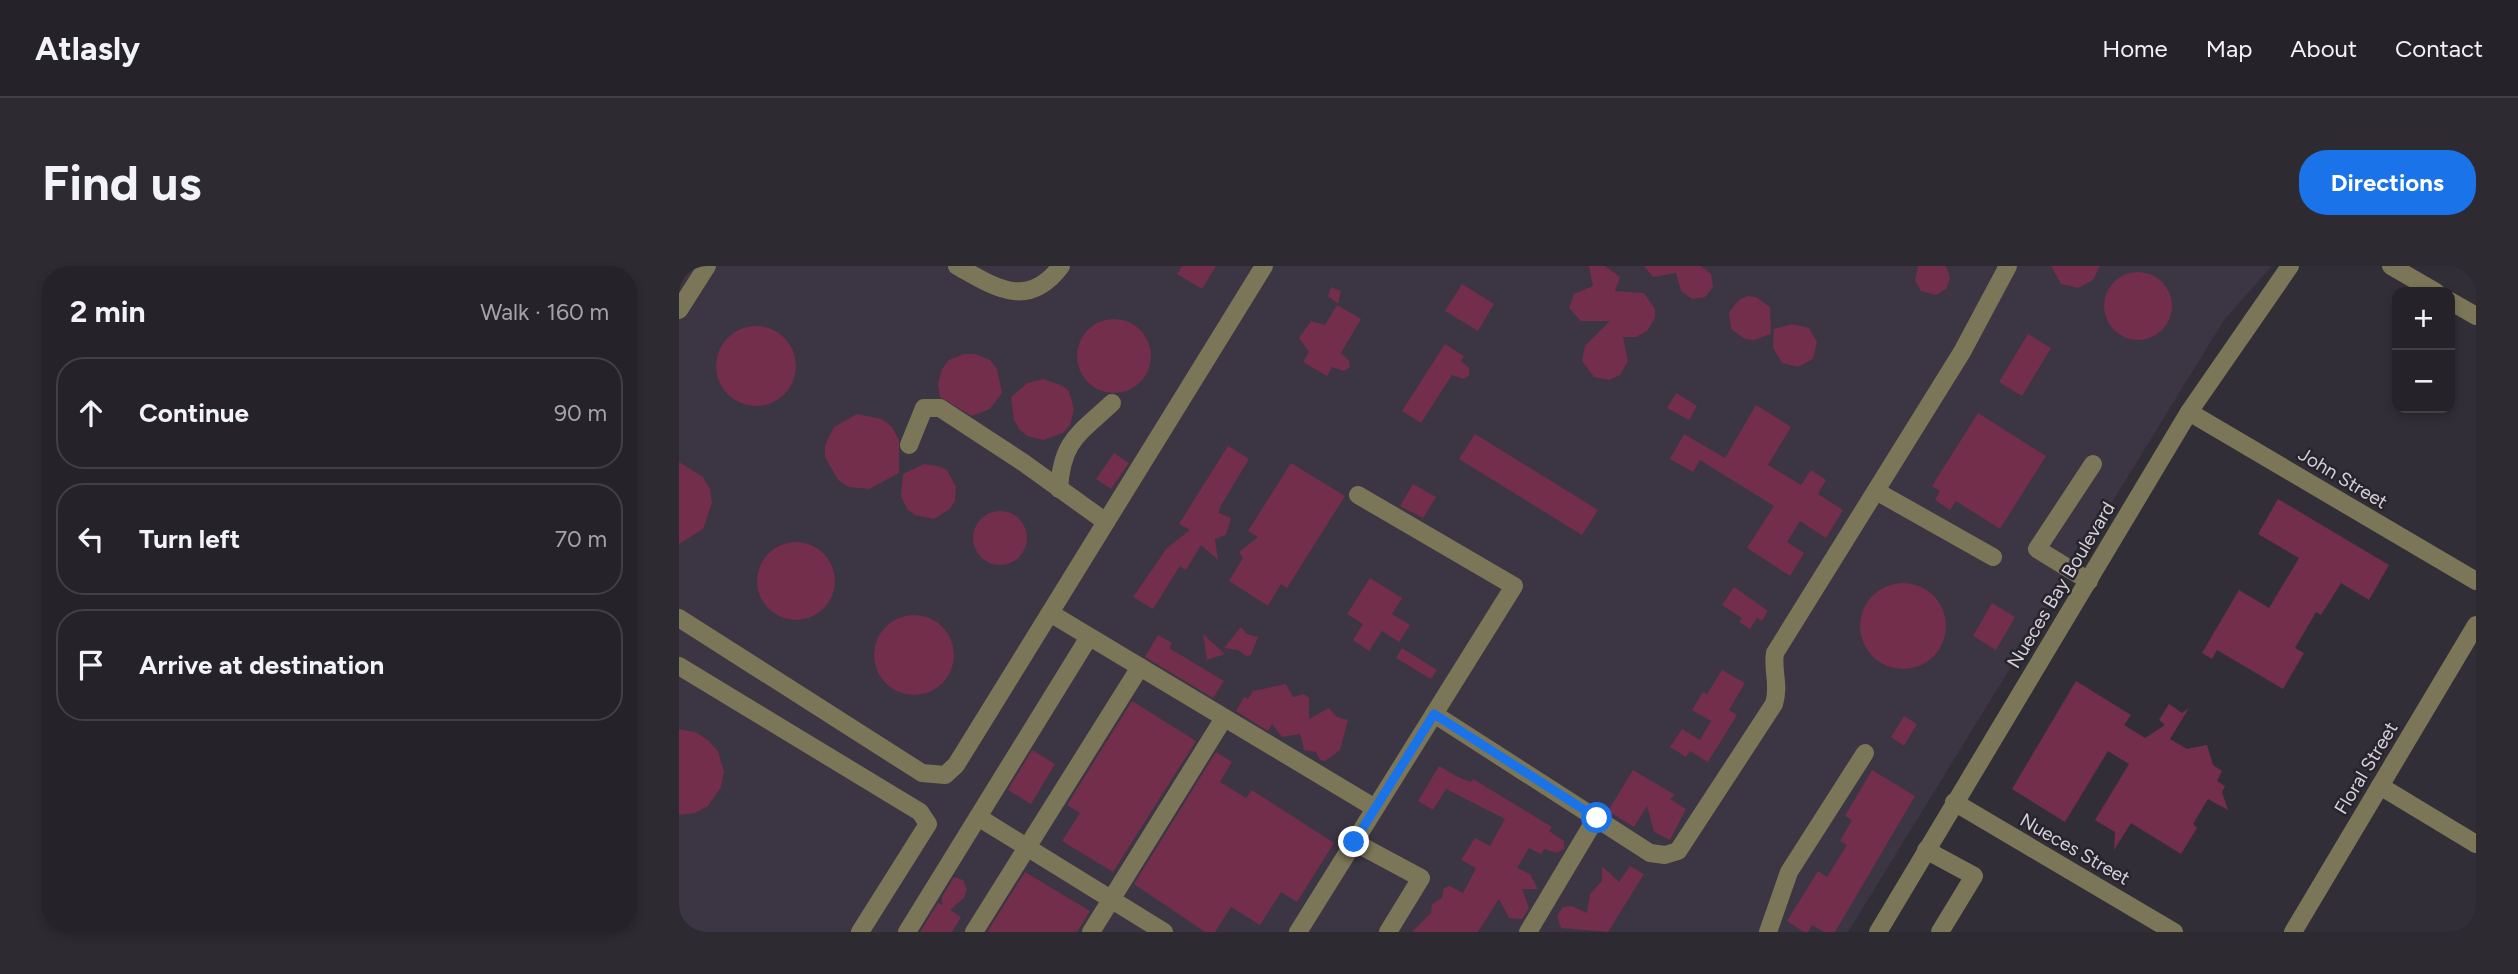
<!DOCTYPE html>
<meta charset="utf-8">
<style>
:root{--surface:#262229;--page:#2e2a31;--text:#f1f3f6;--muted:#a4a4a8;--line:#423f46;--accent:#1a73e8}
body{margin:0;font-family:Figtree,sans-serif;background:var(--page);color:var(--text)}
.controls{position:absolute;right:21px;top:21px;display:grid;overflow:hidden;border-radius:14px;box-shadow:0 4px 10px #0003}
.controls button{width:63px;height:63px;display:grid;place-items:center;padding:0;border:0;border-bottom:2px solid var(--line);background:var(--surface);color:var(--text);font:35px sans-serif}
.stop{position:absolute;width:21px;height:21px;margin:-16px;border:5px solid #1a73e8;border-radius:50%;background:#fff}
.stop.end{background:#1a73e8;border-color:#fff;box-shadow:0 2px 7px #0008}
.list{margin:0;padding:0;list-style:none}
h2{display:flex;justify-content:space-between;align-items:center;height:91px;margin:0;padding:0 28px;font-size:30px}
h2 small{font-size:23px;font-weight:400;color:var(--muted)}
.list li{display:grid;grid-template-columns:46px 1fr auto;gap:21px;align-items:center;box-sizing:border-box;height:112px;margin:0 14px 14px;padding:0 14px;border:2px solid var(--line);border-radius:28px}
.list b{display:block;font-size:26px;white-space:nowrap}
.list em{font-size:23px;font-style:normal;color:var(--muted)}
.icon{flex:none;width:38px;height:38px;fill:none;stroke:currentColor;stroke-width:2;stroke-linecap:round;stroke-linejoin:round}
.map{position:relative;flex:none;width:1797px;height:666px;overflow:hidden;border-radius:28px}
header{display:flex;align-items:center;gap:42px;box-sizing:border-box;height:98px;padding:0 35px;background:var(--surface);border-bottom:2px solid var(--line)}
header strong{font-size:33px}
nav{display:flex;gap:38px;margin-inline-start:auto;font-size:24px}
.intro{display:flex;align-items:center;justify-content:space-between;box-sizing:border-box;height:168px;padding:0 42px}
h1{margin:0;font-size:49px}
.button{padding:18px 32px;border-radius:28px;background:var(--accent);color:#fff;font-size:24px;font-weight:700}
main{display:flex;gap:42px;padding:0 42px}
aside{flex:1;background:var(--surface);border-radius:28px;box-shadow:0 4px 10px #0003}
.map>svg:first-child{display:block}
.built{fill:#3c3543}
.building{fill:#722e4a}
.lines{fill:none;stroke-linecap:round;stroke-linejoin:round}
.minor{stroke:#7b7657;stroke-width:18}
.route{stroke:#1a73e8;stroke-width:9}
.labels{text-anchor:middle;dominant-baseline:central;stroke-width:5;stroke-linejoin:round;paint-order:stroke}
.street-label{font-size:19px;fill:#d4d1d7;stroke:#28242d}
</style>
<header>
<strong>Atlasly</strong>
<nav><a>Home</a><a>Map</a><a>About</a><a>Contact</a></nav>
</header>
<div class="intro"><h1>Find us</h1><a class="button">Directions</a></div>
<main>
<aside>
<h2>2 min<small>Walk · 160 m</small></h2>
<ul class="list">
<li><svg class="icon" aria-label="ahead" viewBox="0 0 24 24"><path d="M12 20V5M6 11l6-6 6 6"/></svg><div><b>Continue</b></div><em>90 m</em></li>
<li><svg class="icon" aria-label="left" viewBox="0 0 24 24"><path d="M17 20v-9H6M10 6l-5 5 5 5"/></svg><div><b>Turn left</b></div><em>70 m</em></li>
<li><svg class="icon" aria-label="arrive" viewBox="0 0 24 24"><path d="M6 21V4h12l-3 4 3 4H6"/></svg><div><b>Arrive at destination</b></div></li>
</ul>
</aside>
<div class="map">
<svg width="1797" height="666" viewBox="0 0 1797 666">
<rect width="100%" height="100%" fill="#322e37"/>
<polygon class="built" points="0,0 1593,0 1545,54 1169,666 0,666"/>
<g class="building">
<polygon points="503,0 537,0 523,23 498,8"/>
<polygon points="910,0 926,0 941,11 936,25 965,27 976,43 976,52 968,65 957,71 944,71 949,95 941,109 930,114 915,111 903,95 906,80 931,55 902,55 890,42 895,28 914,20"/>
<polygon points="965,0 1022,0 1032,8 1034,21 1026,31 1013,33 1002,25 997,7 974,11"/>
<polygon points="1239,0 1267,0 1271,12 1267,23 1257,29 1242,25 1236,15"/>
<polygon points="1372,0 1421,0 1414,14 1399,22 1382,18"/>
<circle cx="1459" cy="40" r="34"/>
<polygon points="783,18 815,38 799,65 766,45"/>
<polygon points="652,21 662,25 659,38 649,30"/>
<polygon points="1069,30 1077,31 1091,41 1092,68 1075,74 1066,73 1052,63 1050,46 1061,33"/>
<polygon points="658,39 682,53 662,87 670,95 671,101 665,105 653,101 648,110 624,96 630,86 620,72 632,55 646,59"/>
<circle cx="435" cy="90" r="37"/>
<polygon points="1113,58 1130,62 1138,76 1134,93 1119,101 1103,97 1094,82 1095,63"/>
<circle cx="77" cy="100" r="40"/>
<polygon points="1349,68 1372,82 1343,130 1320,116"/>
<polygon points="766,78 785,90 782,95 790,102 790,109 785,113 773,109 742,157 723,145"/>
<polygon points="296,88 311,94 318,103 323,127 311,143 293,150 261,131 259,118 263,103 270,94 285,88"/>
<polygon points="364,113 384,120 390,125 395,143 391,159 384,167 364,174 348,170 340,163 335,154 332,131 348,117"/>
<polygon points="997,127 1018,140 1010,154 988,142"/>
<polygon points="1077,139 1112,161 1089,199 1122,219 1132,204 1147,214 1139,228 1164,244 1147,272 1121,255 1108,276 1125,287 1111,310 1068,282 1095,240 1021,194 1014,206 991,193 1005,168 1046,192"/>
<polygon points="1299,147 1367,190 1321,263 1277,235 1271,244 1256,234 1261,225 1253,220"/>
<polygon points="178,148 203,153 213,161 220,174 220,207 190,223 170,221 159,214 146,191 146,179 155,161"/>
<polygon points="796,168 919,244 903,269 780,193"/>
<polygon points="549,180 570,193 541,241 540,247 552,252 547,269 536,273 539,294 522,279 507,304 501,300 474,343 454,331 488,282 511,264 500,258"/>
<polygon points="435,187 450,197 432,223 417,213"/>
<polygon points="0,196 24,211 31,223 33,237 24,263 0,278"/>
<polygon points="612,197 666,230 608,322 602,318 589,340 550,315 564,292 560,286 579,271 569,265"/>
<polygon points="245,198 259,200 268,204 277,221 276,235 271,243 255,253 236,249 228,243 222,230 224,208"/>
<polygon points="734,218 757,231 744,252 721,240"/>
<polygon points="1599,233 1710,299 1690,334 1662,317 1642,349 1637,346 1616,382 1625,387 1604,423 1538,384 1533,393 1523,387 1560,324 1590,342 1620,292 1579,268"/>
<circle cx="321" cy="272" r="27"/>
<circle cx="117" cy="315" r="39"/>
<polygon points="691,312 723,332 713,348 731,359 720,376 703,365 690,385 674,374 684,358 668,348"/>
<circle cx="1224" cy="360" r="43"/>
<polygon points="1055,321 1089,345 1083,355 1078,352 1071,363 1060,356 1063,352 1043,339"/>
<polygon points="1313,337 1336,351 1317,384 1294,370"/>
<circle cx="235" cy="389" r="40"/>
<polygon points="562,361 568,368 579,371 572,389 567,390 559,384 545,382"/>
<polygon points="524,368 546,388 528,394"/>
<polygon points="479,369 493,377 490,382 545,415 534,432 466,391"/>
<polygon points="723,382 758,404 752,413 717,392"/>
<polygon points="1043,404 1066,417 1050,444 1058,449 1029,496 1011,485 1007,491 991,481 1003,463 1021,474 1032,455 1013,444 1024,426 1028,428"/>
<polygon points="1397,415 1452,449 1445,459 1466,472 1486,459 1480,454 1490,438 1503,447 1510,442 1491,473 1508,483 1528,479 1534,499 1543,505 1538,515 1546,520 1543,526 1549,544 1529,533 1514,558 1518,562 1502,588 1452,557 1435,584 1436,566 1416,554 1450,498 1429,485 1386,556 1333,523"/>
<polygon points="607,418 614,431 625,428 630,432 630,453 650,442 658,451 669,454 661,484 646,495 641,494 637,486 625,484 621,468 603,471 593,458 589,465 557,445 565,431 569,433 574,425"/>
<polygon points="453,435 517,475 434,606 383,575 401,547 388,539"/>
<polygon points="1225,450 1238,458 1225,480 1212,471"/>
<polygon points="0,463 16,466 29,474 39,485 45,506 42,521 29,540 16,547 0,549"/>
<polygon points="353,484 376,498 352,538 329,524"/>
<polygon points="537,486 553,496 541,516 567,532 573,524 655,577 618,636 602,626 581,659 552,641 536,666 526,666 455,618"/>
<polygon points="760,500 779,511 792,516 794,513 873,561 870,565 885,575 885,583 878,587 865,583 862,588 850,582 838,602 851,608 859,623 843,623 850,642 843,653 830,652 820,633 799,666 733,666 752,647 753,638 763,632 765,622 771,620 784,627 797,602 782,594 796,572 811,580 826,553 767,523 754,544 739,535"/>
<polygon points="954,504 996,529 991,533 1007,543 991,574 975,566 968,540 955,561 929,545"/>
<polygon points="1193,504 1236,530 1156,666 1145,666 1133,659 1129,666 1125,666 1108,655 1139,605 1148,611 1168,579 1161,575 1173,554 1166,550"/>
<polygon points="923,600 940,616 951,600 965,608 929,666 882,662 878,650 884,641 893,640 908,647 911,628 923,615"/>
<polygon points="346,606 411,645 398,666 308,666"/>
<polygon points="275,611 284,614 288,624 285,632 271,644 282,651 273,666 241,666 259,637 263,639 263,631"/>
</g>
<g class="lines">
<g class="minor">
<path d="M278,0C317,22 349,44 382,0"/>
<polyline points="1712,0 1757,26"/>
<polyline points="1771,35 1797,50"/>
<polyline points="0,44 28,0"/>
<polyline points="1510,146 1797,315"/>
<polyline points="230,179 245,142 261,142 345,197 427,256"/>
<path d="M380,223C383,174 400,168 433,137"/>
<polyline points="1197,225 1314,291"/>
<polyline points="1410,315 1358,283 1414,198"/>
<polyline points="371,347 461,401"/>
<polyline points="0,352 243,507 266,509 277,499 585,0"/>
<polyline points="0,400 241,546 249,558 181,666"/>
<path d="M755,448L971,587L986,589L999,585L1095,438C1101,419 1093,405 1096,387L1283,86L1329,0"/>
<polyline points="1701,520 1797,578"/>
<polyline points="1275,536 1495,666"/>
<polyline points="299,551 485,666"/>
<polyline points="675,576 742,612 709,666"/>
<polyline points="1247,584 1295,610 1261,666"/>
<polyline points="228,666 410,371"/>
<polyline points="295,666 461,401 696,542"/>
<polyline points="412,666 545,452"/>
<polyline points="619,666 835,320 679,229"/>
<polyline points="849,666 917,552"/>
<polyline points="1089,666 1110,606 1186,487"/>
<polyline points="1199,666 1510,146 1611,0"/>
<polyline points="1614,666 1797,359"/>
</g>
</g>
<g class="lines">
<polyline class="route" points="675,576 755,448 918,552"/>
</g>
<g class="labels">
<g class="street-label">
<text transform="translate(1664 212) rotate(31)">John Street</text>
<text transform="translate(1382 319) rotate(-59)">Nueces Bay Boulevard</text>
<text transform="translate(1687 502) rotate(-59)">Floral Street</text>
<text transform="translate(1396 583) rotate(30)">Nueces Street</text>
</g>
</g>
</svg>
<div class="controls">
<button>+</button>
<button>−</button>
</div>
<div class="stop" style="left:918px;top:552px"></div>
<div class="stop end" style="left:675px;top:576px"></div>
</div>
</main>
